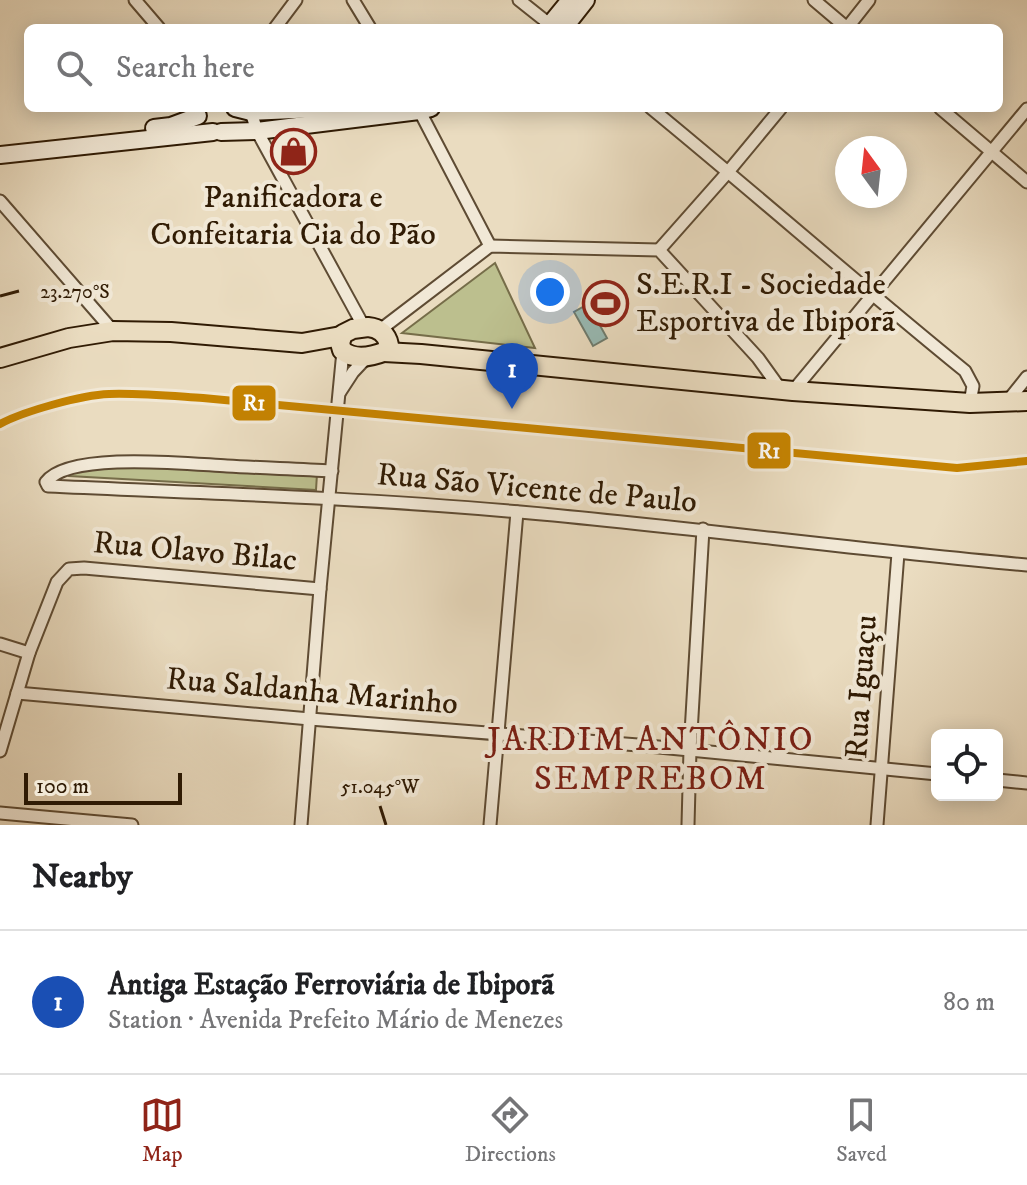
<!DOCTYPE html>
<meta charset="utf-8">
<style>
:root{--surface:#fff;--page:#f2f2f2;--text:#202124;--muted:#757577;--line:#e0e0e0;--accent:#8f2418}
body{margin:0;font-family:"IM FELL DW Pica",serif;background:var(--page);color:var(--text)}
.controls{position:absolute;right:24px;bottom:24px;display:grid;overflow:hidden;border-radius:12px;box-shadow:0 4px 20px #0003}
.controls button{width:72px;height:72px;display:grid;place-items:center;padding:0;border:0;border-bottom:2px solid var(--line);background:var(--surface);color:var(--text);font:40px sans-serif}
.compass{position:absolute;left:835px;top:136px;width:72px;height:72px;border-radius:50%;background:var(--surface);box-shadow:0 4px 20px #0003;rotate:345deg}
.scale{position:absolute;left:24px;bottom:20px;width:158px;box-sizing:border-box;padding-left:8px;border:4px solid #301b04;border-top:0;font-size:22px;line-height:28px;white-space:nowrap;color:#301b04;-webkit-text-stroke:6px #f1e8d6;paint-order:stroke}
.you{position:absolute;left:550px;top:292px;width:28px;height:28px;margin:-20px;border:6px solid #fff;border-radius:50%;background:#1a73e8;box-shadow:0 0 0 12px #1a73e833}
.badge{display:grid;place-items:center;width:52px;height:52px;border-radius:50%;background:var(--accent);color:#fff;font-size:26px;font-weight:700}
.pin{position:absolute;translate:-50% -66px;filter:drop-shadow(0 2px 4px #0008)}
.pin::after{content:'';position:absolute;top:42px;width:28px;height:24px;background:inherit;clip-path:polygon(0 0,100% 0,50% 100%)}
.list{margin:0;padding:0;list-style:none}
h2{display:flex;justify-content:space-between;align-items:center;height:104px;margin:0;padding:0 32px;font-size:34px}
h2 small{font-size:26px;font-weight:400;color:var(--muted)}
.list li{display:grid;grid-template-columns:52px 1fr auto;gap:24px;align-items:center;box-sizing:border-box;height:144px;padding:0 32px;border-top:2px solid var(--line)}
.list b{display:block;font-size:30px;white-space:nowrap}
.list p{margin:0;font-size:26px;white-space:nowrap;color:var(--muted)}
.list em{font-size:26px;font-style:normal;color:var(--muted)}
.icon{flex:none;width:44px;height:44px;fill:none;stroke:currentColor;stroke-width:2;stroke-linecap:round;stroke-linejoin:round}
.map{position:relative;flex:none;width:1027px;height:825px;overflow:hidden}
.search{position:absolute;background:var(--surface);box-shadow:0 4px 20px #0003;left:24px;right:24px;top:24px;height:88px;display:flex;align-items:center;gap:20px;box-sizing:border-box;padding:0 28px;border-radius:12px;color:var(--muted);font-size:30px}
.sheet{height:248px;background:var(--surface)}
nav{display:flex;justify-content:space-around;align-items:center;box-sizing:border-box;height:112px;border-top:2px solid var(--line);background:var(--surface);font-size:22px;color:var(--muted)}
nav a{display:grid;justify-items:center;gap:4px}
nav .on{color:var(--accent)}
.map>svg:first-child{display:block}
.green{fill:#bcbf8e;stroke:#766d49;stroke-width:2}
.water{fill:#98bbb5;stroke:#6e7b6e;stroke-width:2}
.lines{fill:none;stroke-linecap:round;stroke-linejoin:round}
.minor-casing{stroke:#5e4b33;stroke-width:15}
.secondary-casing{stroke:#301b04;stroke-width:20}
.primary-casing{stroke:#301b04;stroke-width:22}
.minor{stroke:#f1e8d6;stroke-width:11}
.secondary{stroke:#f1e8d6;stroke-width:16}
.primary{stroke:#eadcc0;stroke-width:18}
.rail-1-casing{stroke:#f1e8d6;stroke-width:14}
.rail-1{stroke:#c58301;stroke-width:8}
.ticks{fill:none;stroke:#301b04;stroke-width:3}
.labels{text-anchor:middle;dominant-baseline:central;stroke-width:8;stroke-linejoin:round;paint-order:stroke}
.poi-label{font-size:32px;fill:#301b04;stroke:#f1e8d6}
.street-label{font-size:32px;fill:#301b04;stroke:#f1e8d6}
.neighbourhood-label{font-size:34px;letter-spacing:2px;fill:#7a1f14;stroke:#f1e8d6}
.ticks-label{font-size:20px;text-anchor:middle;fill:#301b04;stroke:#f1e8d6;stroke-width:8;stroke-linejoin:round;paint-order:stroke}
.line-badge{stroke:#f1e8d6;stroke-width:3}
.badge-label{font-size:22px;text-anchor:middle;font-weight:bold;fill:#fff}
</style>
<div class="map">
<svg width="1027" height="825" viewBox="0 0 1027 825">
<rect width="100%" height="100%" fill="#eadcc0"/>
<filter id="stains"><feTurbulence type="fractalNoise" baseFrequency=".0025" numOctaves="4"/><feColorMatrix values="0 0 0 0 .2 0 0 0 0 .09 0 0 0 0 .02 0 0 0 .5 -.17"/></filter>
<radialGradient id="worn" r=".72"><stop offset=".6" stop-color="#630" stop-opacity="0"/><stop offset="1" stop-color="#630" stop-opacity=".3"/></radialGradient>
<g class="green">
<polygon points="495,263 535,348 402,333"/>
<polygon points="110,465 317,474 316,490 69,476 68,474"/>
</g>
<polygon class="water" points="588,304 607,338 593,346 574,312"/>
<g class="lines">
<defs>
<g id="minor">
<polyline points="135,0 159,28"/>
<polyline points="353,0 370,28"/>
<polyline points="519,0 553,27"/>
<polyline points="814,0 847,28"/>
<polyline points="275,28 296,0"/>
<polyline points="847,28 869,0"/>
<polyline points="418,108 490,246"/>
<path d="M651,108C757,195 859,285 965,371L973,386L970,403"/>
<polyline points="940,108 1027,182"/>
<polyline points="251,112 257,131 364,327"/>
<polyline points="0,201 113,331"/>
<polyline points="659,250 728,172 781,108"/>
<polyline points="380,330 490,246 659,250 758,358 781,390"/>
<polyline points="793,391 1027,109"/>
<polyline points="340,392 353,372 368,356"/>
<polyline points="1007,402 1027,377"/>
<path d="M332,471C297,469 262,468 227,466C189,464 69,451 46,482L48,486C205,493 363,498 520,512C689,527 858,550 1027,565"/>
<polyline points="0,644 29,653"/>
<polyline points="17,693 310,719 638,745 937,774"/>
<polyline points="0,751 29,653 57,582 69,569 84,568 320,589"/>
<polyline points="997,780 1027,783"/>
<polyline points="0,813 132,825"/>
<polyline points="301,825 320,589 343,351"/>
<polyline points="490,825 517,512"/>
<polyline points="688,825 690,750 703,529"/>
<polyline points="877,825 898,553"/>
</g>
<g id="secondary">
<polyline points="547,28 570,0"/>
<polyline points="564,28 586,0"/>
<polyline points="235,108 251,112 340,108"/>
<polyline points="154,128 171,126 198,116"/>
<polyline points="221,132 257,131 419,111 431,108"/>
<polyline points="0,155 213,132"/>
</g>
<g id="primary">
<path d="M368,327C379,328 387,334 389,345L386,351C371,357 354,361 342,350L340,343L343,334L353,329Z"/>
<polyline points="384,352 421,354 793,391 970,403 1027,401"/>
<polyline points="0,358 69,338 113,331 171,332 302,343 341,336"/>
</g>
</defs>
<use href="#minor" class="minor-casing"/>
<use href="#secondary" class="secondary-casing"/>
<use href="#primary" class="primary-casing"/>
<use href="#minor" class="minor"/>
<use href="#secondary" class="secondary"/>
<use href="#primary" class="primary"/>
<defs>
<path id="rail-1" d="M0,424C24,411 82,395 109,394C140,393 172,396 203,398L957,468L1027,461"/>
</defs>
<use href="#rail-1" class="rail-1-casing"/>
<use href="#rail-1" class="rail-1"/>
</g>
<path class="ticks" d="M0,296L19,291M380,806L386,825"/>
<defs>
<symbol id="shop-ring" viewBox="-11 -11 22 22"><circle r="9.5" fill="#f1e8d6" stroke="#8f2418" stroke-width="1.5"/><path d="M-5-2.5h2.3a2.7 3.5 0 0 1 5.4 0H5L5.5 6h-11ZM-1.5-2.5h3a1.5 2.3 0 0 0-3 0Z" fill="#8f2418"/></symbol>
<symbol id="stadium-ring" viewBox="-11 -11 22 22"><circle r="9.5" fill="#f1e8d6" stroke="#8f2418" stroke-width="1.5"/><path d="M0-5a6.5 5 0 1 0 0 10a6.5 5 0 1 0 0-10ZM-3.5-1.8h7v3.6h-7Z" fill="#8f2418"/></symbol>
</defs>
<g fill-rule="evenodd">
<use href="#shop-ring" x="268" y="126" width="51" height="51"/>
<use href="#stadium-ring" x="580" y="278" width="51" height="51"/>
</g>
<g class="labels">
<g class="poi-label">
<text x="293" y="198">Panificadora e<tspan x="293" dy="37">Confeitaria Cia do Pão</tspan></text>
<text x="636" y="285" text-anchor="start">S.E.R.I - Sociedade<tspan x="636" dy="37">Esportiva de Ibiporã</tspan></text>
</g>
<g class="street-label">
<text transform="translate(537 489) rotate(5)">Rua São Vicente de Paulo</text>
<text transform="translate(195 552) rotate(5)">Rua Olavo Bilac</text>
<text transform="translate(862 687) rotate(-86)">Rua Iguaçu</text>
<text transform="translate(312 692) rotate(5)">Rua Saldanha Marinho</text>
</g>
<g class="neighbourhood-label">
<text x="651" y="740">JARDIM ANTÔNIO<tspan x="651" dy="39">SEMPREBOM</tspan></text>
</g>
</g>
<g class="ticks-label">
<text x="75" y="298">23.270°S</text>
<text x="380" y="793">51.045°W</text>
</g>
<g class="line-badge">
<rect x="231" y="384" width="46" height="38" rx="8" fill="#c58301"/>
<rect x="746" y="431" width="46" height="39" rx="8" fill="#c58301"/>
</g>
<g class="badge-label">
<text x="254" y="410">R1</text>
<text x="769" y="458">R1</text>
</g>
<rect width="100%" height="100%" filter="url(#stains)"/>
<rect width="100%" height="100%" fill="url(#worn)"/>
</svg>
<div class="controls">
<button><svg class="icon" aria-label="locate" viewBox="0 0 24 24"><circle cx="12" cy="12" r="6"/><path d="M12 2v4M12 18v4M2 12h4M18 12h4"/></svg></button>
</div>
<svg class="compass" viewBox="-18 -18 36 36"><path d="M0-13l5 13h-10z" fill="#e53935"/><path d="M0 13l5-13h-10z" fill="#757577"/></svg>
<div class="scale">100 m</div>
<div class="you"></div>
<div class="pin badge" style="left:512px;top:409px;background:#1a4fb4">1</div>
<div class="search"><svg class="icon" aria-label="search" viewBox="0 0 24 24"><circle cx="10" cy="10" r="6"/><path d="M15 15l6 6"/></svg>Search here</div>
</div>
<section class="sheet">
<h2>Nearby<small></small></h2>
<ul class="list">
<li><span class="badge" style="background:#1a4fb4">1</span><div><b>Antiga Estação Ferroviária de Ibiporã</b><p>Station · Avenida Prefeito Mário de Menezes</p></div><em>80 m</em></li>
</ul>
</section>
<nav>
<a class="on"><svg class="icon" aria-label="map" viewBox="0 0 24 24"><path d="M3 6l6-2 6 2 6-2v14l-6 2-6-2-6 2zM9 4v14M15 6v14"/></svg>Map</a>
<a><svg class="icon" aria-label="directions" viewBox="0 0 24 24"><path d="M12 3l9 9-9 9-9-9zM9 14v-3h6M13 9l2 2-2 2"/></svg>Directions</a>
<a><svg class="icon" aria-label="saved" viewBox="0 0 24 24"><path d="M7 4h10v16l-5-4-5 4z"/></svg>Saved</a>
</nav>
